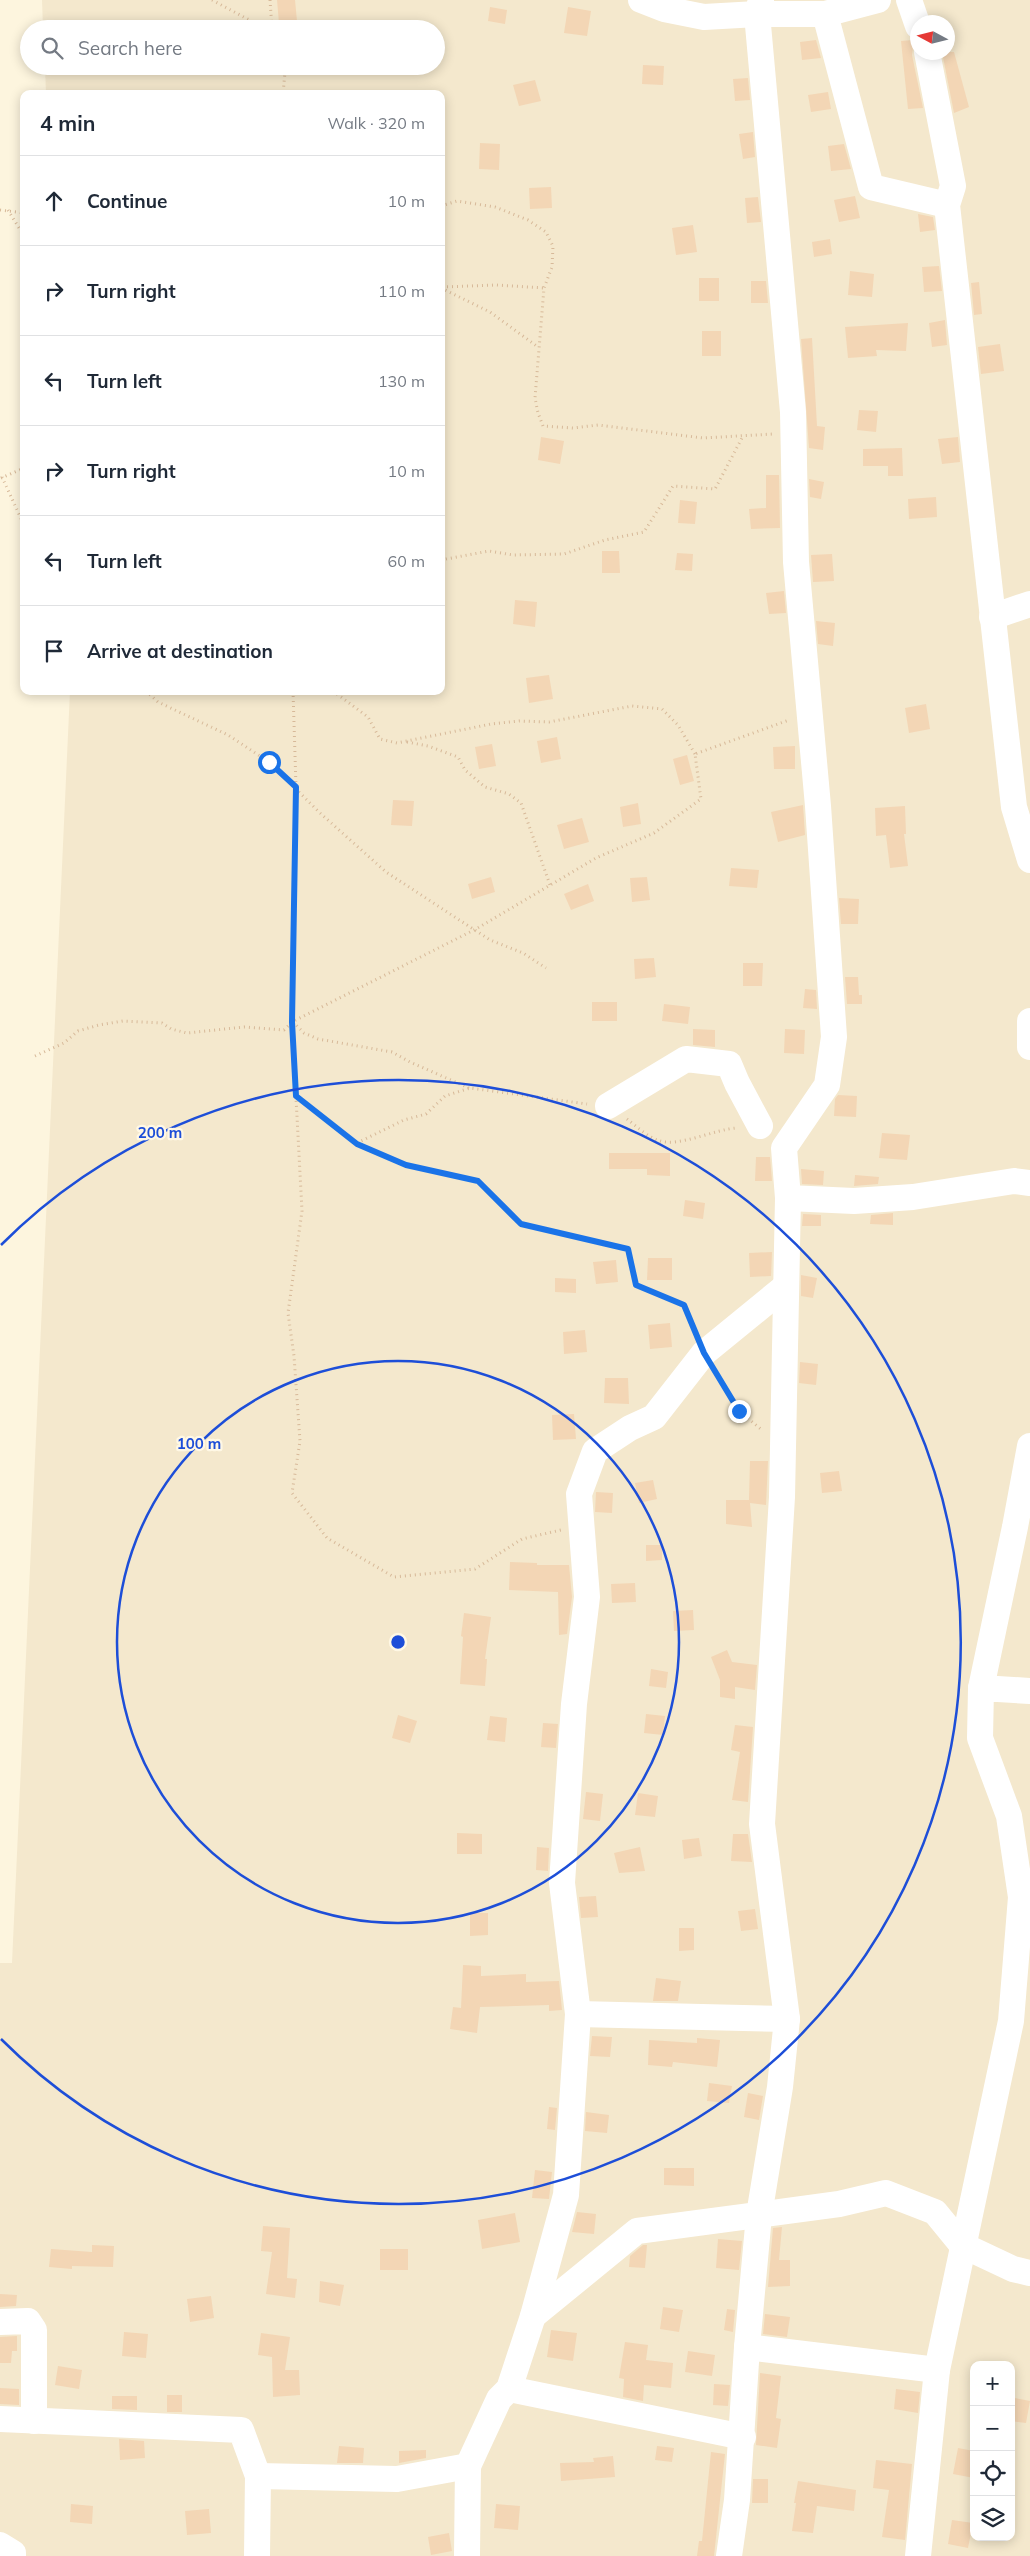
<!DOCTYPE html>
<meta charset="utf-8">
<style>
:root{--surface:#fff;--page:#f2f2f3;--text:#1f2937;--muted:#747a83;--line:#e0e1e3}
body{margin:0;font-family:Mulish,sans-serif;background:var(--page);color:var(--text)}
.controls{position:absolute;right:15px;bottom:15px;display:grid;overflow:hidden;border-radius:10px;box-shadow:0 2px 12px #0003}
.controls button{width:45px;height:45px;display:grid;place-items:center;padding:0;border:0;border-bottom:1px solid var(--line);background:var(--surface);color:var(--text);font:25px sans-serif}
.compass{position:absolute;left:910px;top:15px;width:45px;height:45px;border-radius:50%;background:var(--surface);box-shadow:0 2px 12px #0003;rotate:277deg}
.stop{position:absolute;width:15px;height:15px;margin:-11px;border:4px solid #1a73e8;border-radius:50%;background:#fff}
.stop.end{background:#1a73e8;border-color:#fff;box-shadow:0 1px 5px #0008}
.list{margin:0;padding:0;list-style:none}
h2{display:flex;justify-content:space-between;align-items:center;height:65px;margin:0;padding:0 20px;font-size:21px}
h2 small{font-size:16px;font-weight:400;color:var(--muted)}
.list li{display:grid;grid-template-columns:32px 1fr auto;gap:15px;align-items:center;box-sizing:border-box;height:90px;padding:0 20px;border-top:1px solid var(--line)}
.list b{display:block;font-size:19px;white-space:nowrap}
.list em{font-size:16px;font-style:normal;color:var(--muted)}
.icon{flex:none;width:28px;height:28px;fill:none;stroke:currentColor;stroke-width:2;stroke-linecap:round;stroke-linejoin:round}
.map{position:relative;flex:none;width:1030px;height:2556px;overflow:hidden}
.search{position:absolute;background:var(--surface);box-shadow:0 2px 12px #0003;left:20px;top:20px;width:425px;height:55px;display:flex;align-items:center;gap:12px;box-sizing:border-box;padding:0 18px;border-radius:28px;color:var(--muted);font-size:19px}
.panel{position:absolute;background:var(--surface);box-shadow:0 2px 12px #0003;left:20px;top:90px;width:425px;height:605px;border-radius:10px}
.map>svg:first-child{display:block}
.residential{fill:#f4e8cd;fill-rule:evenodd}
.building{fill:#f3d6b5}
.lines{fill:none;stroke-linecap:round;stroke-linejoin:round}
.path{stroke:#d7b999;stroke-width:3;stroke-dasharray:1 4;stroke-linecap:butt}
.minor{stroke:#fff;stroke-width:26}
.route{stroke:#1a73e8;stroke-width:6}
.ring{fill:none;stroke:#1d4ed8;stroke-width:2.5}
.centre{fill:#1d4ed8;stroke:#fff8e5;stroke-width:2.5}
.ring-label{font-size:15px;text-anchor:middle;font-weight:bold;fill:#1d4ed8;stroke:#fff8e5;stroke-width:4.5;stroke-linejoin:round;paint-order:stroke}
</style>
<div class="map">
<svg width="1030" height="2556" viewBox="0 0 1030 2556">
<rect width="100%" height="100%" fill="#fdf5de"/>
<path class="residential" d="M42,0H1030V2556H0V1963H12L70,691H441V94H46L45,66H436V29H43ZM918,22H948V52H918ZM974,2365H1011V2537H974Z"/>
<g class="building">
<polygon points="277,0 295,0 297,21 279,23"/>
<polygon points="490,7 507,10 505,24 488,21"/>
<polygon points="568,7 591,11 587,36 564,33"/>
<polygon points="816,40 821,58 802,60 800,42"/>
<polygon points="913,40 917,41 913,47 912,55 923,108 908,109 901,41"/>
<polygon points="942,52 954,52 969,107 954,113"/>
<polygon points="643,65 664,66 663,85 642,84"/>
<polygon points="748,78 750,100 735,101 733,79"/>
<polygon points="535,80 541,101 519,106 513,85"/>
<polygon points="828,92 831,109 811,112 808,95"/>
<polygon points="753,132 755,157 743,159 739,134"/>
<polygon points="480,143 500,144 499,170 479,169"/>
<polygon points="844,144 851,169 831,171 828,146"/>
<polygon points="551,187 552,208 530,209 529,188"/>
<polygon points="855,196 860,218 839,222 834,200"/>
<polygon points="758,197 761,222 747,223 745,198"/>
<polygon points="918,214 933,217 935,230 920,232"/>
<polygon points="693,225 697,252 676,255 672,228"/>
<polygon points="830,239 832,254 814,257 812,242"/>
<polygon points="939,266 942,291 924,292 922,267"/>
<polygon points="850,271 874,274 872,297 848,295"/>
<rect x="699" y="278" width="20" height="23"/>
<polygon points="751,281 766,281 768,303 751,303"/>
<polygon points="979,282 982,314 974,315 971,283"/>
<polygon points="945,320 947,345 932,347 929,323"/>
<polygon points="908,323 906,351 876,350 877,356 848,358 845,327"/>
<rect x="702" y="331" width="19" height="25"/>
<polygon points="812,338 817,426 825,427 823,450 809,448 801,339"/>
<polygon points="1000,344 1004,371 981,374 978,347"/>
<polygon points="859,410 878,411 876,432 857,430"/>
<polygon points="541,437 564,441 560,464 538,460"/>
<polygon points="958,437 960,462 942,464 938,439"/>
<polygon points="902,448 903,476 888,476 888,466 863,466 863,449"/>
<polygon points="766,475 779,475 780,528 751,529 749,509 766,508"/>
<polygon points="809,479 824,482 821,499 810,497"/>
<polygon points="936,497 937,517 909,519 908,499"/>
<polygon points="680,500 697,502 695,524 678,523"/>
<polygon points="602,551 619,551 620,573 602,573"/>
<polygon points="677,553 693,554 692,571 675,570"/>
<polygon points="832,554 834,581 813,582 811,555"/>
<polygon points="784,591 786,613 769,614 766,593"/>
<polygon points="515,600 537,602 535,627 513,624"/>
<polygon points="816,621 835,623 833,646 818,644"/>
<polygon points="549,675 553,699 529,703 526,678"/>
<polygon points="926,704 930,729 909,733 905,708"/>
<polygon points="557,737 561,759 541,763 537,741"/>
<polygon points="492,744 496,766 479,769 475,747"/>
<polygon points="795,746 795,769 774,769 773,747"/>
<polygon points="687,755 694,781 680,785 673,759"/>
<polygon points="393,800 414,801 412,826 391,825"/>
<polygon points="638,803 641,824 623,827 620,807"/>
<polygon points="803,805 805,835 778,842 771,812"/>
<polygon points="905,806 906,834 904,834 908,866 890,868 886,835 876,836 875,808"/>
<polygon points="582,818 589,842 564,849 557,825"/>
<polygon points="731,868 759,870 757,888 729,886"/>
<polygon points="491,877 495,892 472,899 468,884"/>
<polygon points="647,877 650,900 632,902 630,878"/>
<polygon points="588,884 594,901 571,910 564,894"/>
<polygon points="839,898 859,899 858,924 841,924"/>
<polygon points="654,958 656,977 635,979 634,959"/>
<polygon points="743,963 763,963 762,986 743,986"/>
<polygon points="845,977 858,977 859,995 862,995 862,1004 847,1004"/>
<polygon points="805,989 816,990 817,1009 803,1008"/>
<rect x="592" y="1002" width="25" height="19"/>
<polygon points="664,1004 690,1007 688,1024 662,1021"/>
<polygon points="693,1029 715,1030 715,1047 693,1045"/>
<polygon points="785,1029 805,1030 804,1054 784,1053"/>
<polygon points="838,1095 857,1096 856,1117 834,1116 835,1099"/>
<polygon points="882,1133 910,1135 907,1160 879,1158"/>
<polygon points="609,1153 670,1153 670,1176 647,1175 647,1169 609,1169"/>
<polygon points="756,1157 770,1157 772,1181 755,1181"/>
<polygon points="801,1169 824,1171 823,1185 802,1184"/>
<polygon points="855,1175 879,1177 878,1184 854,1186"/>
<polygon points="685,1200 705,1203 703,1219 683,1216"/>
<polygon points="893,1213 893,1225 870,1224 871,1215"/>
<polygon points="803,1214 821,1215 821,1226 802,1226"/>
<polygon points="772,1252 771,1276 750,1277 749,1253"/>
<polygon points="648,1258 672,1258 672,1280 647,1280"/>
<polygon points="616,1260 618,1282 596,1284 593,1262"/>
<polygon points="801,1275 817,1278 813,1298 801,1296"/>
<polygon points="555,1278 576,1279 576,1293 555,1292"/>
<polygon points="670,1323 672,1347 650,1349 648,1325"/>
<polygon points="585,1330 587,1352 564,1354 563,1332"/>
<polygon points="800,1362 818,1364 816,1385 799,1383"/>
<polygon points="605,1378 628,1378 629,1404 604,1403"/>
<polygon points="574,1414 576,1439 553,1440 552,1415"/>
<polygon points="750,1461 768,1461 766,1505 750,1503 752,1527 726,1524 726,1500 749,1500"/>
<polygon points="839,1471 842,1491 822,1493 820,1473"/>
<polygon points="653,1480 657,1499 639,1503 635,1483"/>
<polygon points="596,1492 613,1493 612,1513 595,1512"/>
<polygon points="646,1545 662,1545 662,1560 646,1561"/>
<polygon points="510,1562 537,1563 537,1565 569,1565 572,1597 567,1634 559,1635 558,1592 509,1590"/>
<polygon points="635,1583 636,1602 612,1603 611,1584"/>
<polygon points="693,1610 694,1630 674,1631 673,1611"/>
<polygon points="464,1613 491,1617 485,1659 487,1659 485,1686 460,1684 463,1637 461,1636"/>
<polygon points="727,1650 732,1662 757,1665 755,1690 735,1687 735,1699 720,1697 720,1680 711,1657"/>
<polygon points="651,1669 668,1672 666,1688 649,1686"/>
<polygon points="646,1714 665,1716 663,1735 644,1733"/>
<polygon points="398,1715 417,1721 410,1743 392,1738"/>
<polygon points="490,1716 507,1718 505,1742 487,1740"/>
<polygon points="543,1723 558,1724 556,1748 541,1747"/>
<polygon points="735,1725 753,1727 748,1802 732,1800 740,1752 731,1750"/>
<polygon points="586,1792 603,1794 600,1821 583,1819"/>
<polygon points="638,1793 658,1796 655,1817 635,1815"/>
<polygon points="457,1833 482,1834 482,1854 457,1854"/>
<polygon points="733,1834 748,1834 752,1862 731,1861"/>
<polygon points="699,1838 702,1856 684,1859 682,1840"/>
<polygon points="537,1847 549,1848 548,1871 536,1870"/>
<polygon points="640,1847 645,1871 619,1873 614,1853"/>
<polygon points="596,1896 598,1917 581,1918 579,1897"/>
<polygon points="755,1909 758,1929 741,1931 738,1911"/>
<polygon points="470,1913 488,1913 488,1935 470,1936"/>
<polygon points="679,1928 694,1928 694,1950 679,1951"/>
<polygon points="463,1965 481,1966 481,1976 526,1974 526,1982 559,1981 562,2010 549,2011 549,2005 480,2007 477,2033 450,2029 453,2007 461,2008"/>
<polygon points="656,1978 681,1981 678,2001 653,2001"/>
<polygon points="592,2036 612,2037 610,2057 590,2056"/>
<polygon points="697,2038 720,2040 717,2067 673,2062 672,2067 648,2065 649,2040 697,2043"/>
<polygon points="709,2083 732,2086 729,2103 707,2101"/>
<polygon points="748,2093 763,2096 759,2120 744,2117"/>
<polygon points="549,2107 557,2108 555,2130 547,2129"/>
<polygon points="586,2112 609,2115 607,2133 585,2131"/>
<polygon points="664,2168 694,2168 694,2186 664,2185"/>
<polygon points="535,2170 552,2172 549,2199 532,2198"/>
<polygon points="577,2212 596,2214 594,2234 572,2232"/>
<polygon points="515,2213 520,2242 482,2249 478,2220"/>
<polygon points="263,2226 290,2228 287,2278 297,2279 295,2298 266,2294 272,2252 261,2251"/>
<polygon points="782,2227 779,2260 790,2260 790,2286 768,2287 773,2228"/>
<polygon points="718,2239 742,2241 739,2270 716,2268"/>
<polygon points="92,2245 114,2246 113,2267 72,2266 72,2269 49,2267 51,2249 92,2252"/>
<polygon points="643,2245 647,2245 645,2268 629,2267 630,2256"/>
<rect x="380" y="2249" width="28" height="21"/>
<polygon points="320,2281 344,2285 340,2306 319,2302"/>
<polygon points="0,2294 17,2295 16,2306 0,2307"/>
<polygon points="211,2296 214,2318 190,2322 187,2299"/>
<polygon points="663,2307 683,2310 679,2332 660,2329"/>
<polygon points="727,2309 735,2310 733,2332 724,2330"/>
<polygon points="765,2314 790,2317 787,2337 763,2334"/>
<polygon points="551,2330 577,2333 573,2361 547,2357"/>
<polygon points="124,2332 148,2334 146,2358 122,2356"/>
<polygon points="261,2333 290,2337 285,2370 299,2370 300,2395 273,2397 272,2357 258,2355"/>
<polygon points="17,2336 17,2351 12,2351 11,2363 0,2363 0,2337"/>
<polygon points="625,2342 648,2345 646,2360 673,2363 671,2388 644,2385 643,2401 623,2397 624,2379 619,2378"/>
<polygon points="688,2351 715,2355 712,2376 685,2372"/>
<polygon points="58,2366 82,2370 79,2389 55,2385"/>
<polygon points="760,2373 781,2376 776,2418 781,2419 777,2448 756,2445"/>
<polygon points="714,2384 730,2385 728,2406 713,2405"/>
<polygon points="0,2388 19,2389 19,2405 0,2404"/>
<polygon points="896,2389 920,2392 918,2413 894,2409"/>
<rect x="167" y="2395" width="15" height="17"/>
<polygon points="112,2396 137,2396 137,2410 112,2409"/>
<polygon points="1015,2398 1030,2401 1026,2423 1011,2421"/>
<polygon points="119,2439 144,2441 145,2458 120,2460"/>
<polygon points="339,2446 364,2448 363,2463 337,2463"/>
<polygon points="657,2446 674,2448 672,2462 655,2460"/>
<polygon points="958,2448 974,2451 974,2478 953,2474"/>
<polygon points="426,2450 426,2458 399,2463 399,2451"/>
<polygon points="711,2452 725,2454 714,2556 697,2556 699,2541 702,2541"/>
<polygon points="613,2456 615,2477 561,2481 560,2463 594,2462 593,2458"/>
<polygon points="876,2460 912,2464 905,2540 882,2537 889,2490 873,2488"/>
<polygon points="753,2479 768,2479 768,2503 752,2503"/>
<polygon points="798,2481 856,2490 854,2511 817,2506 813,2533 792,2531 796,2503 794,2503"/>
<polygon points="71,2504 93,2506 92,2524 70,2522"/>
<polygon points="496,2504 520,2506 518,2530 494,2528"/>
<polygon points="209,2509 211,2533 187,2535 185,2511"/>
<polygon points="952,2520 973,2523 968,2548 948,2544"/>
<polygon points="449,2533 452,2551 431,2555 428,2537"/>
</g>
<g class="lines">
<g class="path">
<polyline points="212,0 266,29"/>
<polyline points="270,0 272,29"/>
<polyline points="283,66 285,72 283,94"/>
<polyline points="441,206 457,201 495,207 528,220 546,232 553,246 552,267 544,288 535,398 538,413 543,426 573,428 598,425 703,438 773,434"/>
<polyline points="0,210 24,213"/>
<polyline points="8,210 24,236"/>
<polyline points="442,287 496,285 544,288"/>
<polyline points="441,288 490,312 538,347"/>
<polyline points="2,477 24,525"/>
<polyline points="1,478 24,468"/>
<polyline points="441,560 489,551 513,555 564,554 605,540 644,532 673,486 715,489 743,436"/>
<polyline points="146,691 158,702 228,735 269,762 320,813 386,872 490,940 523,953 546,968"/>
<polyline points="293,691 296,787 292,1022 302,1211 288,1313 294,1356 300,1441 292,1493 327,1538 394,1577 475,1569 522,1539 561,1530"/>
<polyline points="333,691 368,717 380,739 397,743 491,724 519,721 549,722 632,706 662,709 678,725 695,754"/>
<polyline points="407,742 428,746 458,757 465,770 485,787 509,794 521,803 550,885"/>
<polyline points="293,1022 304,1033 318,1039 392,1052 410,1062 469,1088"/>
<polyline points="35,1056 64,1043 78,1031 99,1025 123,1021 162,1023 171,1029 187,1033 244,1027 284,1030 292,1022 476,929 596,858 654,833 701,799 695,754 789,720"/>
<polyline points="296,1096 357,1144 406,1165 478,1181 521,1224 628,1249 636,1285 684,1305 695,1332"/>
<path d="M627,1119C636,1126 649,1138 660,1141C679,1147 716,1129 737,1128"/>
<polyline points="357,1143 404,1120 426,1114 445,1096 470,1088 587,1104"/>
<polyline points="716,1374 739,1411 762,1430"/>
</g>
<g class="minor">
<polyline points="641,0 664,9 704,17 757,14 825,14 878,0"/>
<polyline points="909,0 918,26"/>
<polyline points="825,14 871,187 947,205"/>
<polyline points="927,52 953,186 947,205 1014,807 1030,860"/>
<polyline points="992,617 1030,604"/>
<polyline points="1030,1021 1030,1047"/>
<polyline points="608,1106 686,1059 729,1064 737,1083 760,1126"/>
<polyline points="788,1198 854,1201 913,1197 1014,1181 1030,1183"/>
<polyline points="981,1688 1015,1527 1030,1446"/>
<polyline points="578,2014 787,2019"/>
<polyline points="533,2316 637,2231 839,2204 886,2193 935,2212 962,2245 1013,2269 1030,2273"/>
<polyline points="0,2322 28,2321 34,2330 34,2421"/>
<polyline points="747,2347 937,2370"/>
<polyline points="509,2389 743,2437"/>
<polyline points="0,2419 241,2430 258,2476 257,2556"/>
<polyline points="258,2476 397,2479 468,2466"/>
<polyline points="0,2545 13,2553 13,2556"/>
<polyline points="467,2556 468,2466 499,2399 509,2389 533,2316 566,2195 578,2014 562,1883 574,1704 587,1597 579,1494 595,1451 630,1428 654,1417 704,1353 786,1286"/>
<polyline points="729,2556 737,2500 747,2347 759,2215 780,2087 787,2019 762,1824 782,1497 788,1198 784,1148 827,1085 834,1037 818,806 796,562 793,412 757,14 761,0"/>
<polyline points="918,2556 937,2370 1011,2021 1021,1897 1009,1816 980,1738 981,1688 1030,1691"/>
</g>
</g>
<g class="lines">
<polyline class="route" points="269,762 296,787 292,1022 296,1096 357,1144 406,1165 478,1181 521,1224 628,1249 636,1285 684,1305 704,1353 739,1411"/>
</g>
<g class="ring">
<circle cx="398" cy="1642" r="281"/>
<path d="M1 1245A562 562 0 1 1 1 2039"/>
</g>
<circle cx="398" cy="1642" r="8" class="centre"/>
<g class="ring-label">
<text x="160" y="1138">200 m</text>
<text x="199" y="1449">100 m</text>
</g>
</svg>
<div class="controls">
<button>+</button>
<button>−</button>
<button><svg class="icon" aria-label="locate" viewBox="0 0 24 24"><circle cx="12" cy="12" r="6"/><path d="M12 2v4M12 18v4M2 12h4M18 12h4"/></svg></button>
<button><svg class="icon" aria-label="layers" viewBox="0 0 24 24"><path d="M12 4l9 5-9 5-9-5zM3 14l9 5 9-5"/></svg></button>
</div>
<svg class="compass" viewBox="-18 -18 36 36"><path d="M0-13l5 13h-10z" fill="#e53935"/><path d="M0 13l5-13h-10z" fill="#747a83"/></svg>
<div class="stop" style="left:269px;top:762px"></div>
<div class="stop end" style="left:739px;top:1411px"></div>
<div class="search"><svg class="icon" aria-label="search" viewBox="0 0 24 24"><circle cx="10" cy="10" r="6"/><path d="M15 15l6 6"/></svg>Search here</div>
<section class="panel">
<h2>4 min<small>Walk · 320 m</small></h2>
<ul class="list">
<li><svg class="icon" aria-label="ahead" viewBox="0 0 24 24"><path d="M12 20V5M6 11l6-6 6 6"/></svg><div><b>Continue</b></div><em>10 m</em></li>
<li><svg class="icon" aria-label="right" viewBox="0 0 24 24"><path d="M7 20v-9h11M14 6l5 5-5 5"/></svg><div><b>Turn right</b></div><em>110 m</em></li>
<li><svg class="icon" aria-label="left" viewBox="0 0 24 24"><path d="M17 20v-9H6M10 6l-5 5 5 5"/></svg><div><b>Turn left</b></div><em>130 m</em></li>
<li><svg class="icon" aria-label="right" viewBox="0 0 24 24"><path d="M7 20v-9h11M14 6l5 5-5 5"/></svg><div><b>Turn right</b></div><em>10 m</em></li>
<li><svg class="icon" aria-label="left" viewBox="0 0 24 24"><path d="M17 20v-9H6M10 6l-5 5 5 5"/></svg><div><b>Turn left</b></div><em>60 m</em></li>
<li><svg class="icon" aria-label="arrive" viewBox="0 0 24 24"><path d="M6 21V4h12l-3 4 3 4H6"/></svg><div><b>Arrive at destination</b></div></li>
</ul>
</section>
</div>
